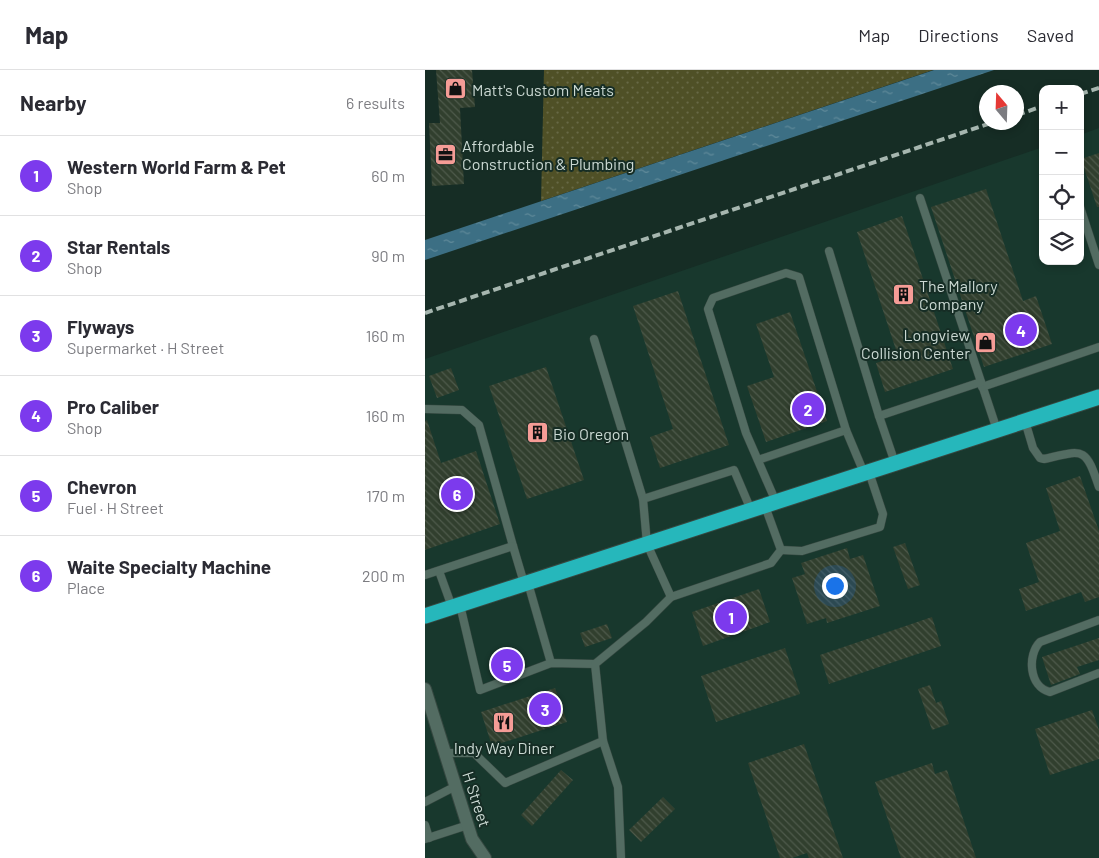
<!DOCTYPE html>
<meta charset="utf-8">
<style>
:root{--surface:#fff;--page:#f2f2f3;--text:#2b2b33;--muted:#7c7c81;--line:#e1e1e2;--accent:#7c3aed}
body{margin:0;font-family:Barlow,sans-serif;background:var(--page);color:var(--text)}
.controls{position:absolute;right:15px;top:15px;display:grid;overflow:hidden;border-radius:10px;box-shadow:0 2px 8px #0003}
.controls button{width:45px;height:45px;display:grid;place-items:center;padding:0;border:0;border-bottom:1px solid var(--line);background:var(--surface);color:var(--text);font:25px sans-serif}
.compass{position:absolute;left:554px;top:15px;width:45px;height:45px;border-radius:50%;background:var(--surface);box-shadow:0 2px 8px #0003;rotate:341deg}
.you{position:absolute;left:409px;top:515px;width:18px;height:18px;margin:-12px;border:4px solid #fff;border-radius:50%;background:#1a73e8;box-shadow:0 0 0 8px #1a73e833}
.badge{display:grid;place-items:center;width:32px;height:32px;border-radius:50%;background:var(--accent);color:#fff;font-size:16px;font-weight:700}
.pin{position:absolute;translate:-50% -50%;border:2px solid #fff;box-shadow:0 1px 5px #0006}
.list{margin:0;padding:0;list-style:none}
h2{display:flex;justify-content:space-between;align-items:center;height:65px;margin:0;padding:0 20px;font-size:21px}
h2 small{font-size:16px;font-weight:400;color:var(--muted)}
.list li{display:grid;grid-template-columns:32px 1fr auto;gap:15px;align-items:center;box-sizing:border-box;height:80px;padding:0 20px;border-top:1px solid var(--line)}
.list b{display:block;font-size:19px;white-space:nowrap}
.list p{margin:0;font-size:16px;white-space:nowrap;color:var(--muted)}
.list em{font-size:16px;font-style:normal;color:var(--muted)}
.icon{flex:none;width:28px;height:28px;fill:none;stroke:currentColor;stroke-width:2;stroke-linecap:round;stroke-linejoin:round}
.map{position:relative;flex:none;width:674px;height:788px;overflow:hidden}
header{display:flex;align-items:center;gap:30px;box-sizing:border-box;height:70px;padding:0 25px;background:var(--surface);border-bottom:1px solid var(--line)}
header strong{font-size:24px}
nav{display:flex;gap:28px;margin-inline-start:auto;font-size:18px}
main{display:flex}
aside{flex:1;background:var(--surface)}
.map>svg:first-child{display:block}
.built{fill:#18382d}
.grass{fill:url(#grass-dots)}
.water{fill:url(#water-ripples)}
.building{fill:url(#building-back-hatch)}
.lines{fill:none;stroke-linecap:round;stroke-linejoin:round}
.lane-casing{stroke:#364841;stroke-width:9}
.secondary-casing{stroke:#364841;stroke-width:14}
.highway-casing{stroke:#364841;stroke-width:17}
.lane{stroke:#536c62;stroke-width:8}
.secondary{stroke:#536c62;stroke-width:12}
.highway{stroke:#26b7bb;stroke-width:15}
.rail{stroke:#a6b6af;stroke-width:4;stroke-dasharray:8 4;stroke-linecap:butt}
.labels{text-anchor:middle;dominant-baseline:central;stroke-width:4;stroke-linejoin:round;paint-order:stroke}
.poi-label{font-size:16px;fill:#cbd9d3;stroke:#162d25;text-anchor:start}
.street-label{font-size:16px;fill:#cbd9d3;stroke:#162d25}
</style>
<header>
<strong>Map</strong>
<nav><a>Map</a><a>Directions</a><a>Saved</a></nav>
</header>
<main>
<aside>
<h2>Nearby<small>6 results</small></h2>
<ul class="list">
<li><span class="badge">1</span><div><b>Western World Farm &amp; Pet</b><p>Shop</p></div><em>60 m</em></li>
<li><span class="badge">2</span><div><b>Star Rentals</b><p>Shop</p></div><em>90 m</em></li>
<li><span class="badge">3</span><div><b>Flyways</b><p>Supermarket · H Street</p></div><em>160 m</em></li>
<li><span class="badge">4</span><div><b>Pro Caliber</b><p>Shop</p></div><em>160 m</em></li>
<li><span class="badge">5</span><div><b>Chevron</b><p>Fuel · H Street</p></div><em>170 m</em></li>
<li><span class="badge">6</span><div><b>Waite Specialty Machine</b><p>Place</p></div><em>200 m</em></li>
</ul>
</aside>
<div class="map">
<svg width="674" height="788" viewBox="0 0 674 788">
<defs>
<pattern id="grass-dots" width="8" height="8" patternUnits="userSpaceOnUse" patternTransform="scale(1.25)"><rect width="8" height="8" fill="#4f5026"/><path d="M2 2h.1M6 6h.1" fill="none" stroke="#676945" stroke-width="1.8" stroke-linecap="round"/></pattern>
<pattern id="water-ripples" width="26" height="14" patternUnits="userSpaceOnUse" patternTransform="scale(1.25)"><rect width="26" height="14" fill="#3c6f84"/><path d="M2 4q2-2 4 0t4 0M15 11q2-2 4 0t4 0" fill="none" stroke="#608a9a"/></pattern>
<pattern id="building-back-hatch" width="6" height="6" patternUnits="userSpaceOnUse" patternTransform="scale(1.25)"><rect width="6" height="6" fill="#313f2e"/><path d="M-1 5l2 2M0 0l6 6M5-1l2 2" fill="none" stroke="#4e5a4b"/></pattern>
</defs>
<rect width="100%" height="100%" fill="#162d25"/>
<polygon class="built" points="674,58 674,788 0,788 0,289 618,77 618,191 655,191 655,65"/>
<polygon class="grass" points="119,0 508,0 116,131"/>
<polygon class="water" points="509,0 569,0 0,190 0,170"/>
<g class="building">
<polygon points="11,0 47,0 50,37 35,38 39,114 7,116 4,53 15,53"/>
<polygon points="674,83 674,137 672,137 656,89"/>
<polygon points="561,119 598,231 611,226 627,274 559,297 506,137"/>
<polygon points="477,146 528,299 460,322 451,293 473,286 432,162"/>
<polygon points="253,221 304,375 235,398 225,367 248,359 208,236"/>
<polygon points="365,242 402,351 341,372 322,316 349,307 331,254"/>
<polygon points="121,297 159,410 102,429 64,316"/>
<polygon points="26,298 34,320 12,328 4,306"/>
<polygon points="2,350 16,393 51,381 75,454 0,480 0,351"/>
<polygon points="655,406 674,461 674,527 660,532 656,522 601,541 594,519 614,512 601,473 635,461 621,418"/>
<polygon points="480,473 495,515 483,519 468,477"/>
<polygon points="422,478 425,489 438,485 455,536 402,553 401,548 382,554 367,508 380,504 376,493"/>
<polygon points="334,519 345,552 278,576 267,542"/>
<polygon points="507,547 516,576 404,614 395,585"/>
<polygon points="182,554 187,568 160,577 155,563"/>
<polygon points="674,568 674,590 652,597 655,604 626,615 617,587"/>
<polygon points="360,578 375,624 291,652 276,606"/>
<polygon points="94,583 99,597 70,607 65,594"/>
<polygon points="505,615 511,633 516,631 524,654 507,660 493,619"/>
<polygon points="130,618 142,652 67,676 56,642"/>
<polygon points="667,640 674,660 674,689 625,705 610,659"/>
<polygon points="379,674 418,788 384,788 382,783 367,788 355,788 323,693"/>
<polygon points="507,693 510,704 522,700 551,788 476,788 450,712"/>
<polygon points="136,700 148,710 107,756 96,745"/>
<polygon points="238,727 250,739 216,772 204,760"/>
</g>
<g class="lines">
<defs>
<g id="lane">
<polyline points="495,128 572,360"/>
<polyline points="655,137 674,195"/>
<polyline points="404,181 454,346"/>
<polyline points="169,269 218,429"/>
<polyline points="557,317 674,277"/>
<polyline points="0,339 37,340 54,355 88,476"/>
<path d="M600,351L608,378L615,388L619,389C659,380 660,376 674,417"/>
<polyline points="333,390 421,360 439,403"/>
<polyline points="470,393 454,346 556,312"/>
<polyline points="351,432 321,363 283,239 288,228 361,203 374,207 421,360"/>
<polyline points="356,480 377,481 455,457 458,444 444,402"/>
<polyline points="14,501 27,537"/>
<polyline points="0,505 88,476 99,513"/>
<polyline points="103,513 126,593"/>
<polyline points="246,527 222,474 218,429 309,400 326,440"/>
<polyline points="35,535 55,620 126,593 170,594"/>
<path d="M674,550L615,572C602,585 604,617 625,622L674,603"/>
<polyline points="178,671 193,717 196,788"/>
<polyline points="20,683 49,683 80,713 178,671 170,594 221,552 246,527 346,493 356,480 340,436"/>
<polyline points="0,732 31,716"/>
<polyline points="0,755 4,768"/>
<polyline points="0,769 43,755"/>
</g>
<polyline id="secondary" points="0,619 47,769 60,788"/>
<polyline id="highway" points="0,546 674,327"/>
</defs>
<use href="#lane" class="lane-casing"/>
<use href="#secondary" class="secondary-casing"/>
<use href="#highway" class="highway-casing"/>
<use href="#lane" class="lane"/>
<use href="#secondary" class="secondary"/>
<use href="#highway" class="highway"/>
<g class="rail">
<polyline points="655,24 674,18"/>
<polyline points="592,45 618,36"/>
<polyline points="0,243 569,52"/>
</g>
</g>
<defs>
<symbol id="shop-square" viewBox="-11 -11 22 22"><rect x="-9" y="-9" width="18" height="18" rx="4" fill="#f59c96" stroke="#162d25"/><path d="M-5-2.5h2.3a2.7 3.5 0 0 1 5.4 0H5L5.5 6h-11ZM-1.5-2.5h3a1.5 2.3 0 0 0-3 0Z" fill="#111"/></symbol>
<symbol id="office-square" viewBox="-11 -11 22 22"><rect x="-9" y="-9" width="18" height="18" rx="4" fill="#f59c96" stroke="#162d25"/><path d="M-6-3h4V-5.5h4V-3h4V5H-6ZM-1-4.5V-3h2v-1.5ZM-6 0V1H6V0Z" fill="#111"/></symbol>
<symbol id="building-square" viewBox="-11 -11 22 22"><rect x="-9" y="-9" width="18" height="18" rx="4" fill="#f59c96" stroke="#162d25"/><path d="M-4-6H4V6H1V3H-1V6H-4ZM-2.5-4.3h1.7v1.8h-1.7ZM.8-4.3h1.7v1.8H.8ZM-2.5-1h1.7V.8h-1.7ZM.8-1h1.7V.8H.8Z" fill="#111"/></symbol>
<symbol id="restaurant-square" viewBox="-11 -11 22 22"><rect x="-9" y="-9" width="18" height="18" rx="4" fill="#f59c96" stroke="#162d25"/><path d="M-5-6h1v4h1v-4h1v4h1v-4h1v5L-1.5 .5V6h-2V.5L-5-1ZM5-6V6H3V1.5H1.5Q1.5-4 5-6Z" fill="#111"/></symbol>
</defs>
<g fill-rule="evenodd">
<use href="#shop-square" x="18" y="6" width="25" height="25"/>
<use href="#office-square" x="8" y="72" width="25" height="25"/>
<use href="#building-square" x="466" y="212" width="25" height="25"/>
<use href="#shop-square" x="548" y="260" width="25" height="25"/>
<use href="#building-square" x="100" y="350" width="25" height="25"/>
<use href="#restaurant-square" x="66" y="640" width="25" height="25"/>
</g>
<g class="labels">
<g class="poi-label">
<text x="47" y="19">Matt's Custom Meats</text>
<text x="37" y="75">Affordable<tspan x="37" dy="18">Construction &amp; Plumbing</tspan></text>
<text x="494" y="215">The Mallory<tspan x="494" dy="18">Company</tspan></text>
<text x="545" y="264" text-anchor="end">Longview<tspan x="545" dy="18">Collision Center</tspan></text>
<text x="128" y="363">Bio Oregon</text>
<text x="79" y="677" text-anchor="middle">Indy Way Diner</text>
</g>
<g class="street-label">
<text transform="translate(52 729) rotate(72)">H Street</text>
</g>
</g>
</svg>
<div class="controls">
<button>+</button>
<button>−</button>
<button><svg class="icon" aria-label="locate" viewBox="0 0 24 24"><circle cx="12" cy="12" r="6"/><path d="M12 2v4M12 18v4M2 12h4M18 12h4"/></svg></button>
<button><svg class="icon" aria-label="layers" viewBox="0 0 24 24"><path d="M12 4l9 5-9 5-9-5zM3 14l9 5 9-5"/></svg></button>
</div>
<svg class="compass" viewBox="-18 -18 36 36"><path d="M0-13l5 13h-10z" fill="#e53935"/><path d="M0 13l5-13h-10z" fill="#7c7c81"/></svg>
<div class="you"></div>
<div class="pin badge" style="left:306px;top:547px">1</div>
<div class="pin badge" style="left:383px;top:339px">2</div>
<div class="pin badge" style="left:120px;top:639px">3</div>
<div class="pin badge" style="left:596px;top:260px">4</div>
<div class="pin badge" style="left:82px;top:595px">5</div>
<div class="pin badge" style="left:32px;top:424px">6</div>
</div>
</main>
